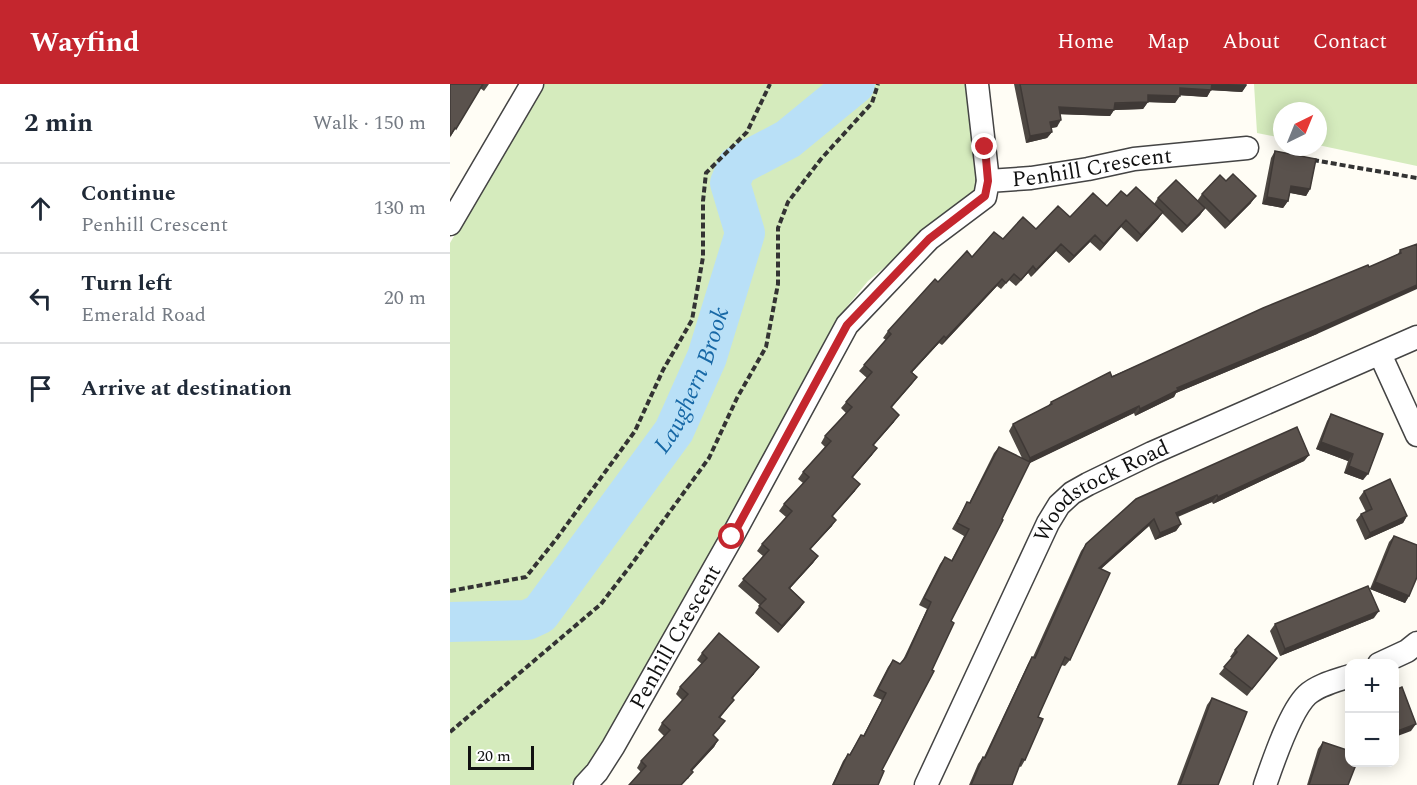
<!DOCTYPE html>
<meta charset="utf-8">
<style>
:root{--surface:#fff;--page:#f6f6f7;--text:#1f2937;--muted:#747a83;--line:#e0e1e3;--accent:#c4262e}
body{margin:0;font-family:Spectral,serif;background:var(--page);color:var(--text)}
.controls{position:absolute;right:18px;bottom:18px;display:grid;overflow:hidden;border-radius:12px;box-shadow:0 3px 15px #0003}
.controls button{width:54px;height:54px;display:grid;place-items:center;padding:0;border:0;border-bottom:2px solid var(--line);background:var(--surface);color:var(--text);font:30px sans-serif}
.compass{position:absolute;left:823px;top:18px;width:54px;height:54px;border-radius:50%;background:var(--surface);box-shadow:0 3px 15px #0003;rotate:43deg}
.scale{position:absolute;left:18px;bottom:15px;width:66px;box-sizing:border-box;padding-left:6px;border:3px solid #111;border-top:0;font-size:16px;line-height:21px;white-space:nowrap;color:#111;-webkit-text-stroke:4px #fff;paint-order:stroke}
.stop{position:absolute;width:18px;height:18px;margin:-14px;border:4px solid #c4262e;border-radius:50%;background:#fff}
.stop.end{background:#c4262e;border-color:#fff;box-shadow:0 2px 6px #0008}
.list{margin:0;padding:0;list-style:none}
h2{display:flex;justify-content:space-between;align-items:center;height:78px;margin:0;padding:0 24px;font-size:26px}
h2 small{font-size:20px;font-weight:400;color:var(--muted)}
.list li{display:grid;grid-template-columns:39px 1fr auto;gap:18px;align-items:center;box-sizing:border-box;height:90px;padding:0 24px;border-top:2px solid var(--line)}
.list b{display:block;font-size:22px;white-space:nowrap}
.list p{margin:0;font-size:20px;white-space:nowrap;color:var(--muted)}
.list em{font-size:20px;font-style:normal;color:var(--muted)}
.icon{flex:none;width:33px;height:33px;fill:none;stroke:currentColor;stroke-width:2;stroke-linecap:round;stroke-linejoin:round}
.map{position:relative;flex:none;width:967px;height:701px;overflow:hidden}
header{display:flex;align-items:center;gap:36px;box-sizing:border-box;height:84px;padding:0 30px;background:var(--accent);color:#fff}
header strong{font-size:28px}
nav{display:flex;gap:33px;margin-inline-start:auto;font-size:21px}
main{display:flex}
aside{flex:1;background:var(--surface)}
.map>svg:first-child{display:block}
.green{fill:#d5ebbd}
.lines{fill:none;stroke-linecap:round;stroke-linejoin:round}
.river{stroke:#b9e0f7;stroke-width:40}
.street-casing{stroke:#444;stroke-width:25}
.path{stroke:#333;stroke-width:4;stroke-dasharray:6 3;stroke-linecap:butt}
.street{stroke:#fff;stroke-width:22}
.wall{fill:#4d4742}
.shaded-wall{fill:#3f3936}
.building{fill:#5a524d;stroke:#3f3936;stroke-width:1.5}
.route{stroke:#c4262e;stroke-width:8}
.labels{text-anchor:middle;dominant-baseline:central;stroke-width:6;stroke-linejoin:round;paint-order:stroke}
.street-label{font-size:22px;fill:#111;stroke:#fff}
.water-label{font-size:24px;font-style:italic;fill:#1768a6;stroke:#fff}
</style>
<header>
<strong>Wayfind</strong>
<nav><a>Home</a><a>Map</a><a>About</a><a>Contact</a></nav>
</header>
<main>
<aside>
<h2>2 min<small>Walk · 150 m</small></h2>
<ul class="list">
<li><svg class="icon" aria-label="ahead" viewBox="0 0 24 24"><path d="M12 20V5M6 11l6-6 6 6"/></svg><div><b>Continue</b><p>Penhill Crescent</p></div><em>130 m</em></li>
<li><svg class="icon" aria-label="left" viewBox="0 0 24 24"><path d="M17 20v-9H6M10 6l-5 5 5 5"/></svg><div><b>Turn left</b><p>Emerald Road</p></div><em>20 m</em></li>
<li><svg class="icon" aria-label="arrive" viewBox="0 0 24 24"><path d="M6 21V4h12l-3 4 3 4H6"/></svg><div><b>Arrive at destination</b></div></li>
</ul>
</aside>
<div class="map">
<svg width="967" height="701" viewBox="0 0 967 701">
<rect width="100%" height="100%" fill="#fffdf5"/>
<g class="green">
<polygon points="92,0 521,0 530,104 418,197 386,236 337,326 299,405 158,653 130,692 120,701 0,701 0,159"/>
<polygon points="804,0 967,0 967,82 868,61 868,27 832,27 832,54 807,49"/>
</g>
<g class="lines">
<path class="river" id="s1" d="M0,538L77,536L90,530L224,347L257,273L295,149L280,99L287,82L338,55L405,0"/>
<defs>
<g id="street">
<polyline points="527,0 538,97"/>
<polyline points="0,140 82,0"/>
<polyline points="930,270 967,351"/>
<polyline points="929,580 957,567 967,559"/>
<path id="s2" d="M135,701L147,688L163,663L282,453L397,241L479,155L535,113L538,97L581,94L638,85L684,75L797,64"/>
<path id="s3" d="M476,701L598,439L609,421L622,409L638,400L702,369L967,253"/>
<path d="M815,701C823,678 840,627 857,611C868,601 885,597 900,592"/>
</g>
</defs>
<use href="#street" class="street-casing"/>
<g class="path">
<polyline points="863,76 967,94"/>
<polyline points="0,507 76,493 107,454 185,347 213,286 242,236 253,173 253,117 256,89 297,48 320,0"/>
<polyline points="0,648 151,520 181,481 259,374 287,314 316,263 328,200 328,144 338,118 371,75 422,19 428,0"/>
</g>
<use href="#street" class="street"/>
</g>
<g class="wall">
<polygon points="0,0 39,0 34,7 30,4 1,52 0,52"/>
<polygon points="564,0 797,0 792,8 761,6 757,13 730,11 725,19 698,18 693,25 664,26 660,32 610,30 607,43 601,44 602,48 597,54 576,59"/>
<polygon points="825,67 860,105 856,112 840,109 838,117 833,124 812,120 821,74"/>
<polygon points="776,97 801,119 775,145 755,124 750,131 732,149 712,129 708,135 687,158 671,143 650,167 640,158 619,179 606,167 581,193 578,189 566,202 559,196 551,205 547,202 492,261 489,259 462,288 467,293 441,324 444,338 424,361 422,371 402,394 405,407 383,432 382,442 360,465 368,472 363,479 340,504 354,518 350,524 328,549 305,529 310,521 288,502 313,472 307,467 312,460 336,433 329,427 334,420 353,399 348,395 353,388 375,363 371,359 375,352 396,329 391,324 417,294 409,287 436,256 433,254 438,247 488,198 522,173 553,155 657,122 677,112 704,120 708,114 747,117 752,110"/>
<polygon points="967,160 867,250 726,309 724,313 685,332 684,329 579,379 501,537 432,686 428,701 382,701 393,677 398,670 399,671 411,651 413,652 432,616 423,612 438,583 443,576 450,580 452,578 477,525 469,521 490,480 495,473 501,477 514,452 502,445 513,425 517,418 519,419 544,369 549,363 572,374 559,347 563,340 598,322 601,318 919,183 948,170 950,166"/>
<polygon points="881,330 933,350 913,396 894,389 898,377 866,365 877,337"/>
<polygon points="859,371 854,377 763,420 762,418 728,433 731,440 726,447 705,456 699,442 651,485 620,576 615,582 611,581 588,633 575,676 571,683 569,682 562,701 519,701 528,680 533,673 534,673 578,580 582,573 583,573 631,467 636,460"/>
<polygon points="914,407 957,432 953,439 915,456 906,436 911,430 916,428 909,414"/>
<polygon points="944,452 959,512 955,519 920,505 939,458"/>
<polygon points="924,534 830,572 820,547 825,540"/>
<polygon points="785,566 827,574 797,612 769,590 782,574 780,573"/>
<polygon points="252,569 304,590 283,614 284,616 270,634 270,644 263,651 268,656 264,663 242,687 238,695 191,688 187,684 191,677 214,652 208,646 212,639 233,617 226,610 230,603 252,580 247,576"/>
<polygon points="762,614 768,701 727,701 757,621"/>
<polygon points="873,658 898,701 857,701 868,665"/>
</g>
<g class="shaded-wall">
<polygon points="761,0 778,0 797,1 792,8 757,6"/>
<polygon points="730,4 761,6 757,13 725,11"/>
<polygon points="698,11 730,12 725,19 693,18"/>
<polygon points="698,18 693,25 664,26 660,32 604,30 609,23"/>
<polygon points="611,36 607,43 595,45 600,38"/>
<polygon points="602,48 597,54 576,59 580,52"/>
<polygon points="841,102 860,105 856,112 836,108"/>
<polygon points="806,112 801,119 775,145 780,138"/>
<polygon points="817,113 838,117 833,124 812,120"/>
<polygon points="755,124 750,131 732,149 737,142"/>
<polygon points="713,128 708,135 687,158 691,151"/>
<polygon points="676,136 671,143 650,167 654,160"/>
<polygon points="645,151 640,158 619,179 624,172"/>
<polygon points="611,160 606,167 581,193 586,186"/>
<polygon points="583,182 578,189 566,202 571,196"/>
<polygon points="552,195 547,202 492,261 496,254"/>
<polygon points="967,201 967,205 867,250 726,309 724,313 685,332 690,325 727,304"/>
<polygon points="494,252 489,259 456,295 461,288"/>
<polygon points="467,293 462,300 436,330 441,323"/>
<polygon points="689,322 684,329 576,381 580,374"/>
<polygon points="449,331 444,338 418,367 423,361"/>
<polygon points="871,358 903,370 898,377 866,365"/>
<polygon points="427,364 422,371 397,400 402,393"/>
<polygon points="859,371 854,377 763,420 768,413"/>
<polygon points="899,382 918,390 913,396 894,389"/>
<polygon points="410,400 405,407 377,438 382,432"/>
<polygon points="767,411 762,418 721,435 726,429"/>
<polygon points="957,432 953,439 915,456 920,449"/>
<polygon points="704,435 699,442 644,491 649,484"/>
<polygon points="386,436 382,442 355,471 360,465"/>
<polygon points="731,440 726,447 705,456 710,449"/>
<polygon points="368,472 363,479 334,511 339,504"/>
<polygon points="925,498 959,512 955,519 920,505"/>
<polygon points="354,518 350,524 328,549 332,542"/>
<polygon points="929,527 924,534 830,572 835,565"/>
<polygon points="309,583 304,590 277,620 282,614"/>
<polygon points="966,640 961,647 945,653 945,648"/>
<polygon points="268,656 264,663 236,693 241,686"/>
</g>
<g class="building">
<polygon points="0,0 33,0 6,45 5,44 0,52"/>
<polygon points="570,0 762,0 761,6 730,4 730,12 698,11 698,18 665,19 664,26 609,23 611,36 600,38 602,48 580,52"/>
<polygon points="825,67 866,75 860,105 841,102 838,117 817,113"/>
<polygon points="783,90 806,112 780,138 752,110 770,91 776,97"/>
<polygon points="726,96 755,124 737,142 708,114"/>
<polygon points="686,103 713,128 691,151 676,136 654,160 645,151 624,172 611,160 586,186 583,182 571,196 564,190 556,199 552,195 496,254 494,252 461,288 467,293 441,323 449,331 423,361 427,364 402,393 410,400 382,432 386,436 360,465 368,472 339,504 354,518 332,542 309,522 316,515 293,495 319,466 312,460 342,427 334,420 359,393 353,388 381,357 375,352 402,323 396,318 422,288 414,281 441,250 438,247 485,195 488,198 517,167 522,173 544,148 553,155 573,133 586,145 608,122 620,133 643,109 657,122 671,107 677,112"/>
<polygon points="967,160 967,201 872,243 727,304 728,306 690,325 689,322 580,374 563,340 602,320 601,318 660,288 662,293 813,224 918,181 919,183 951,169 950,166"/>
<polygon points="881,330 933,350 918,390 899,382 903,370 871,358"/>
<polygon points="847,343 859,371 768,413 767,411 726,429 731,440 710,449 704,435 649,484 660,489 620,576 615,573 588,633 593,635 575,676 572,675 562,701 521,701 533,673 535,674 582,573 585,574 636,460 686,415"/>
<polygon points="549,363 580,378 552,435 553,436 501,537 504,539 482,586 484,587 432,686 434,687 428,701 383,701 398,670 400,671 411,651 414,652 436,609 428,605 443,576 450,580 456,573 481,518 474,514 495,473 502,477 519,445 507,439 517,418 520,419"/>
<polygon points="940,395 957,432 920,449 911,430 922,425 914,407"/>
<polygon points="944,452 967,461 967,493 959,512 925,498"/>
<polygon points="918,502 929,527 835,565 825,540"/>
<polygon points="269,549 309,583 282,614 284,616 269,633 275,637 263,651 268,656 241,686 243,688 231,701 179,701 196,682 191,677 220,646 212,639 238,610 230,603 257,574 252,569"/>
<polygon points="798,551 827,574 802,605 774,583 787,568 785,566"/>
<polygon points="952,603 966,640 945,648 945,606"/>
<polygon points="762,614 797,628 768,701 730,701"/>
<polygon points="873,658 900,667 900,678 907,678 898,701 859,701"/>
</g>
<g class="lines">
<polyline class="route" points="282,453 397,241 479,155 535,112 538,97 535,63"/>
</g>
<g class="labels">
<g class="street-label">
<text stroke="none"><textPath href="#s2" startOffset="840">Penhill Crescent</textPath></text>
<text stroke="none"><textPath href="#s3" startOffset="352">Woodstock Road</textPath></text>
<text stroke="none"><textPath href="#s2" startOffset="174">Penhill Crescent</textPath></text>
</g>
<g class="water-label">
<text stroke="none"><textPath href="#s1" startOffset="372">Laughern Brook</textPath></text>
</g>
</g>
</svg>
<div class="controls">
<button>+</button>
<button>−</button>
</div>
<svg class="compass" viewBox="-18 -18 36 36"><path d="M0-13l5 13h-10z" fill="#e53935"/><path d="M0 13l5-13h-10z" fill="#747a83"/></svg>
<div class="scale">20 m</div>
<div class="stop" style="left:282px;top:453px"></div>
<div class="stop end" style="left:535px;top:63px"></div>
</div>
</main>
